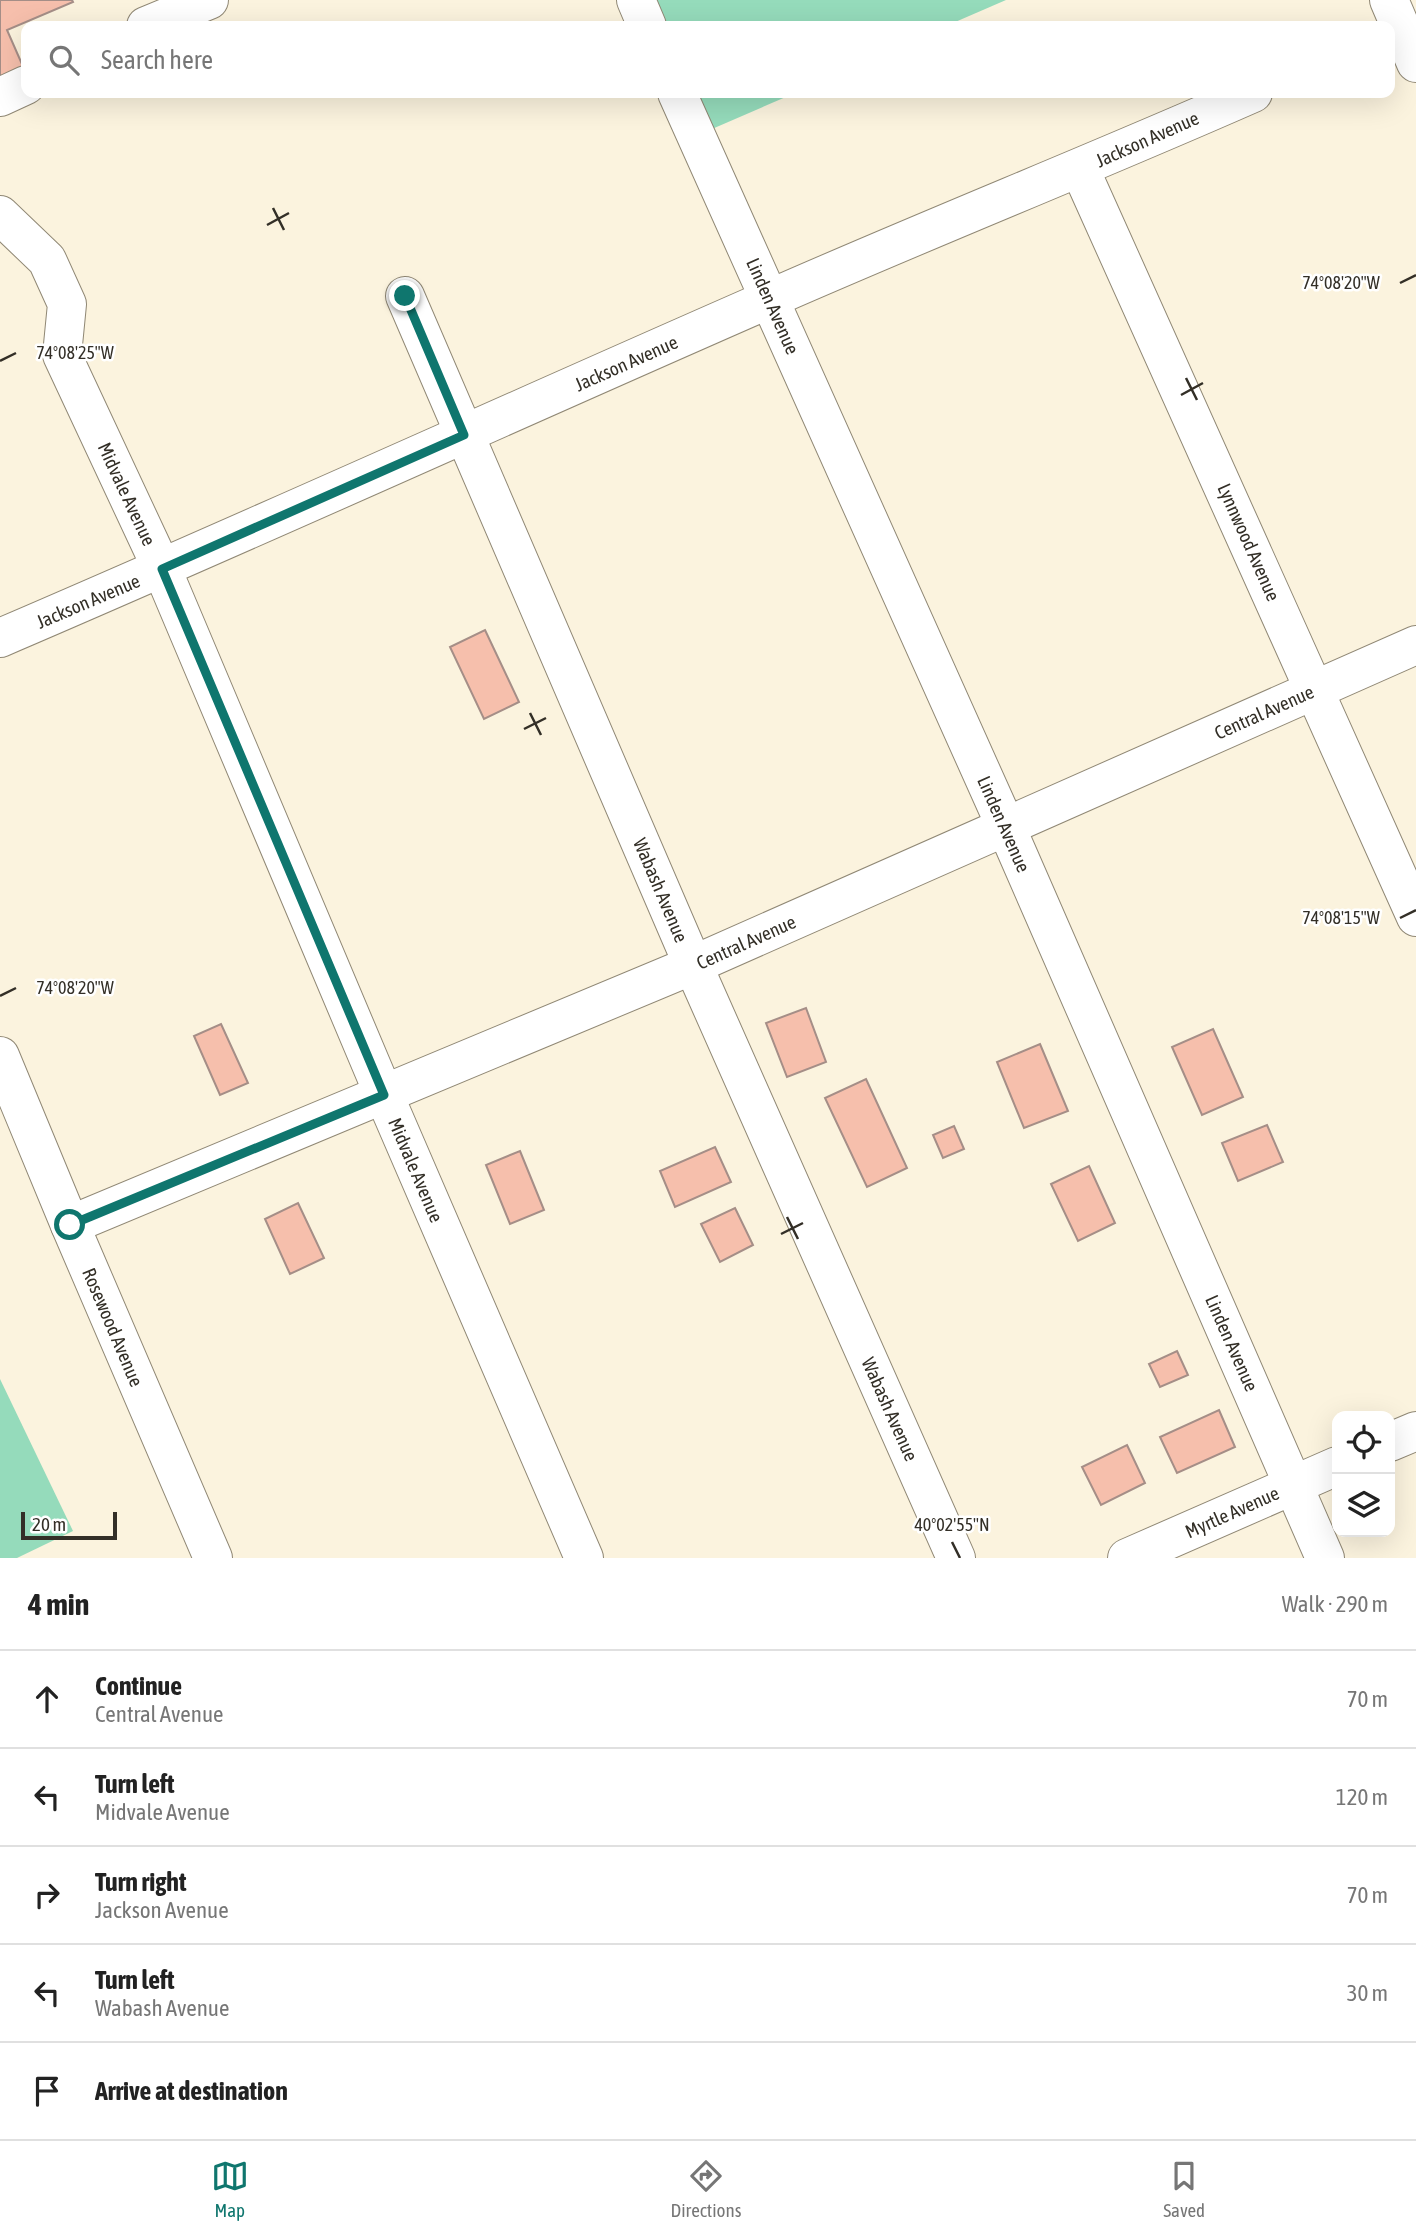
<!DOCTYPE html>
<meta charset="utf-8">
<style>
:root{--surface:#fff;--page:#f2f2f2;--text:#222;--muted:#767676;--line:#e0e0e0;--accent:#0f766e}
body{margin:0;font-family:"Asap Condensed",sans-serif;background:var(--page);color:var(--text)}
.controls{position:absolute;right:21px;bottom:21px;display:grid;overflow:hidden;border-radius:14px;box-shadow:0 7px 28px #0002}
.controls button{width:63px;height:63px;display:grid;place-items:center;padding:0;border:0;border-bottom:2px solid var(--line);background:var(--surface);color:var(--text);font:35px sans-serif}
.scale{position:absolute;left:21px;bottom:18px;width:96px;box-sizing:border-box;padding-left:7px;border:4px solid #332f27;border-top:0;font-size:19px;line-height:24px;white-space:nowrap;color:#332f27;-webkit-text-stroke:5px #fff;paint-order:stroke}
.stop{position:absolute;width:21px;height:21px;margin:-16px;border:5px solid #0f766e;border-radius:50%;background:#fff}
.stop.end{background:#0f766e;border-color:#fff;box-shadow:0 2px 7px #0008}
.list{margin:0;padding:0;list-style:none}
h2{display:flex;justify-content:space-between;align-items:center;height:91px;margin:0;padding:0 28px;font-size:30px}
h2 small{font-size:23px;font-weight:400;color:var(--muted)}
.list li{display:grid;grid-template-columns:46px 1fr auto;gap:21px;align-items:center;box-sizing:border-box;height:98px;padding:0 28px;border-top:2px solid var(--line)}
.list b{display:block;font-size:26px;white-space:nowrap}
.list p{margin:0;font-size:23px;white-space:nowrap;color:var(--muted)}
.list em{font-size:23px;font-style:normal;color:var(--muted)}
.icon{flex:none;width:38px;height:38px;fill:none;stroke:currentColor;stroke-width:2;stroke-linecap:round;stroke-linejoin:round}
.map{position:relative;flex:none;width:1416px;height:1558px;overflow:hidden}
.search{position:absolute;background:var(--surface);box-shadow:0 7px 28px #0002;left:21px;right:21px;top:21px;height:77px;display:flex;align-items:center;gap:18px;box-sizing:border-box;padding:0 24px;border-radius:14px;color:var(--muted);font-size:26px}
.sheet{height:581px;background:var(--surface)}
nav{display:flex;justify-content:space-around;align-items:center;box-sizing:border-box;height:98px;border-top:2px solid var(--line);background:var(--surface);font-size:19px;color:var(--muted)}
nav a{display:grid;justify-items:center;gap:4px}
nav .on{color:var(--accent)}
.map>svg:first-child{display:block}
.green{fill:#95dbbb}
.building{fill:#f6bfac;stroke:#a58e87;stroke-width:2}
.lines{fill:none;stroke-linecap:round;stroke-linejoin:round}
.minor-casing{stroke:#908875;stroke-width:40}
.minor{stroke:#fff;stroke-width:38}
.route{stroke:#0f766e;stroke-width:9}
.ticks{fill:none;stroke:#332f27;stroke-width:2.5}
.labels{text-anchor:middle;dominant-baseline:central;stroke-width:5;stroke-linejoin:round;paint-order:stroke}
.street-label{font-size:19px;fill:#332f27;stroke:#fff}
.ticks-label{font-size:18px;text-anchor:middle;fill:#332f27;stroke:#fff;stroke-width:5;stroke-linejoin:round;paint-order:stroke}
</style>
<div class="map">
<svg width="1416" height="1558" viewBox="0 0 1416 1558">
<rect width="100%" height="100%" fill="#fbf3de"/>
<g class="green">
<polygon points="652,0 1006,0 946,26 664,26"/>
<polygon points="695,93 795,93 712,129"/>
<polygon points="0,1379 73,1531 17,1558 0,1558"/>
</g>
<g class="building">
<polygon points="0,0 72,0 73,2 7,30 25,71 0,81"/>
<polygon points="485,630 519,702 484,719 450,647"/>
<polygon points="806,1008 826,1062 787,1077 766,1023"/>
<polygon points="221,1024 248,1083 220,1095 194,1036"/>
<polygon points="1213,1029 1243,1097 1202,1115 1172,1047"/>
<polygon points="1040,1044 1068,1111 1024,1128 997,1062"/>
<polygon points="866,1079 907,1168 867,1187 825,1098"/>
<polygon points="1267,1125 1283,1162 1238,1181 1222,1143"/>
<polygon points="954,1126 964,1149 943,1158 933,1135"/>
<polygon points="715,1147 731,1182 675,1207 660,1171"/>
<polygon points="520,1151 544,1210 510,1224 486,1165"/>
<polygon points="1089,1166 1115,1223 1078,1241 1051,1184"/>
<polygon points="298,1203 324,1258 290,1274 265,1219"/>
<polygon points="735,1208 753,1245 720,1262 701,1224"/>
<polygon points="1177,1351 1188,1375 1160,1387 1149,1364"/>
<polygon points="1219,1410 1235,1447 1177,1473 1160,1437"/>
<polygon points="1127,1445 1145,1483 1101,1505 1082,1467"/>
</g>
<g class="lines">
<defs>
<g id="minor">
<polyline points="636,0 647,26"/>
<polyline points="1389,0 1416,63"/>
<polyline points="146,26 209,0"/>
<polyline points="677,93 1006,827 1325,1558"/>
<polyline points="0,97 26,85"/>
<polyline points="1080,169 1416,917"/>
<polyline points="0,215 47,260 67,304 62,355 162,569 384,1095 584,1558"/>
<polyline points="405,296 693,965 956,1558"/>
<path d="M0,638C257,528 511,412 767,300C928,229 1092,164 1253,93"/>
<polyline points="0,1056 70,1225 213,1558"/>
<polyline points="70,1225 693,965 1416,645"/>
<polyline points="1390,1442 1416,1431"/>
<polyline points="1127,1558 1337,1466"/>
</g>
</defs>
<use href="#minor" class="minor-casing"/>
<use href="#minor" class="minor"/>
</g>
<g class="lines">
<polyline class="route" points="70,1225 384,1095 162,569 464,435 405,296"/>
</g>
<path class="ticks" d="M273,208L284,230M267,225L289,213M1400,283L1416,275M0,361L16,353M1186,378L1197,400M1181,395L1203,383M530,713L541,735M524,729L546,718M1400,918L1416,910M0,996L16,988M787,1217L798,1239M781,1234L803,1223M952,1542L960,1558"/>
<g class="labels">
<g class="street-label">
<text transform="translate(1147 139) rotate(-24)">Jackson Avenue</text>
<text transform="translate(773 306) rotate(66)">Linden Avenue</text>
<text transform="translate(626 363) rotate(-24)">Jackson Avenue</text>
<text transform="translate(127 494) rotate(65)">Midvale Avenue</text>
<text transform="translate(1249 542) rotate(66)">Lynnwood Avenue</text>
<text transform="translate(88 601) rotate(-23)">Jackson Avenue</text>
<text transform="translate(1264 712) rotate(-24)">Central Avenue</text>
<text transform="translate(1004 824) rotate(66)">Linden Avenue</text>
<text transform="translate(661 890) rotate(67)">Wabash Avenue</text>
<text transform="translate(746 942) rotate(-24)">Central Avenue</text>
<text transform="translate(416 1170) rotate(67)">Midvale Avenue</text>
<text transform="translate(113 1327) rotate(67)">Rosewood Avenue</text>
<text transform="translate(1232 1343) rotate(66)">Linden Avenue</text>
<text transform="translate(890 1409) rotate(66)">Wabash Avenue</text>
<text transform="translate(1232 1512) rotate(-24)">Myrtle Avenue</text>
</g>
</g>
<g class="ticks-label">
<text x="1341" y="289">74°08'20"W</text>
<text x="75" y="359">74°08'25"W</text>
<text x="1341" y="924">74°08'15"W</text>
<text x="75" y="994">74°08'20"W</text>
<text x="952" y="1531">40°02'55"N</text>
</g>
</svg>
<div class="controls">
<button><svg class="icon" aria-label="locate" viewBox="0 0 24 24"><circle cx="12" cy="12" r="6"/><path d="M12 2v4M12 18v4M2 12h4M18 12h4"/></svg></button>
<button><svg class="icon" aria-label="layers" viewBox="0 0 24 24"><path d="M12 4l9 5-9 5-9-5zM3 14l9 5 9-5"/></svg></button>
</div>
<div class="scale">20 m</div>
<div class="stop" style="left:70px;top:1225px"></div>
<div class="stop end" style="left:405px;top:296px"></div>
<div class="search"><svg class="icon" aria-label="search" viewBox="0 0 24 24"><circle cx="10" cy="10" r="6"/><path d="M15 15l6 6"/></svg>Search here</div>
</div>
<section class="sheet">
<h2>4 min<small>Walk · 290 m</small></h2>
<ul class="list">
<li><svg class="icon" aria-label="ahead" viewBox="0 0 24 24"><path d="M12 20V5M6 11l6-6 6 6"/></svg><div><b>Continue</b><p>Central Avenue</p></div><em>70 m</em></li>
<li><svg class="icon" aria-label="left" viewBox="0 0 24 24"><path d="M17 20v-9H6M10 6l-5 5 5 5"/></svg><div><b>Turn left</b><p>Midvale Avenue</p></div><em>120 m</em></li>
<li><svg class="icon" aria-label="right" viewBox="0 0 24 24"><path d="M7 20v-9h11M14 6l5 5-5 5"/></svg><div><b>Turn right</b><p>Jackson Avenue</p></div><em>70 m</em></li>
<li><svg class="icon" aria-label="left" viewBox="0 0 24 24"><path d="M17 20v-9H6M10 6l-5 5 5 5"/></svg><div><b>Turn left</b><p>Wabash Avenue</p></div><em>30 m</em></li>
<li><svg class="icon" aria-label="arrive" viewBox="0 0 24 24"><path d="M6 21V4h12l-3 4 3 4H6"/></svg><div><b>Arrive at destination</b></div></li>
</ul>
</section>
<nav>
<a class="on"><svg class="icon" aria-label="map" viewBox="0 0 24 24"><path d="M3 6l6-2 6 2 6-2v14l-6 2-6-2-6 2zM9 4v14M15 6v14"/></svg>Map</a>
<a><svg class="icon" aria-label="directions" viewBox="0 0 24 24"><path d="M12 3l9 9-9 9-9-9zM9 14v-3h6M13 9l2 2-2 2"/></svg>Directions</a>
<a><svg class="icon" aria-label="saved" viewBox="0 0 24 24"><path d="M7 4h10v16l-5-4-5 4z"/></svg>Saved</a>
</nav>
